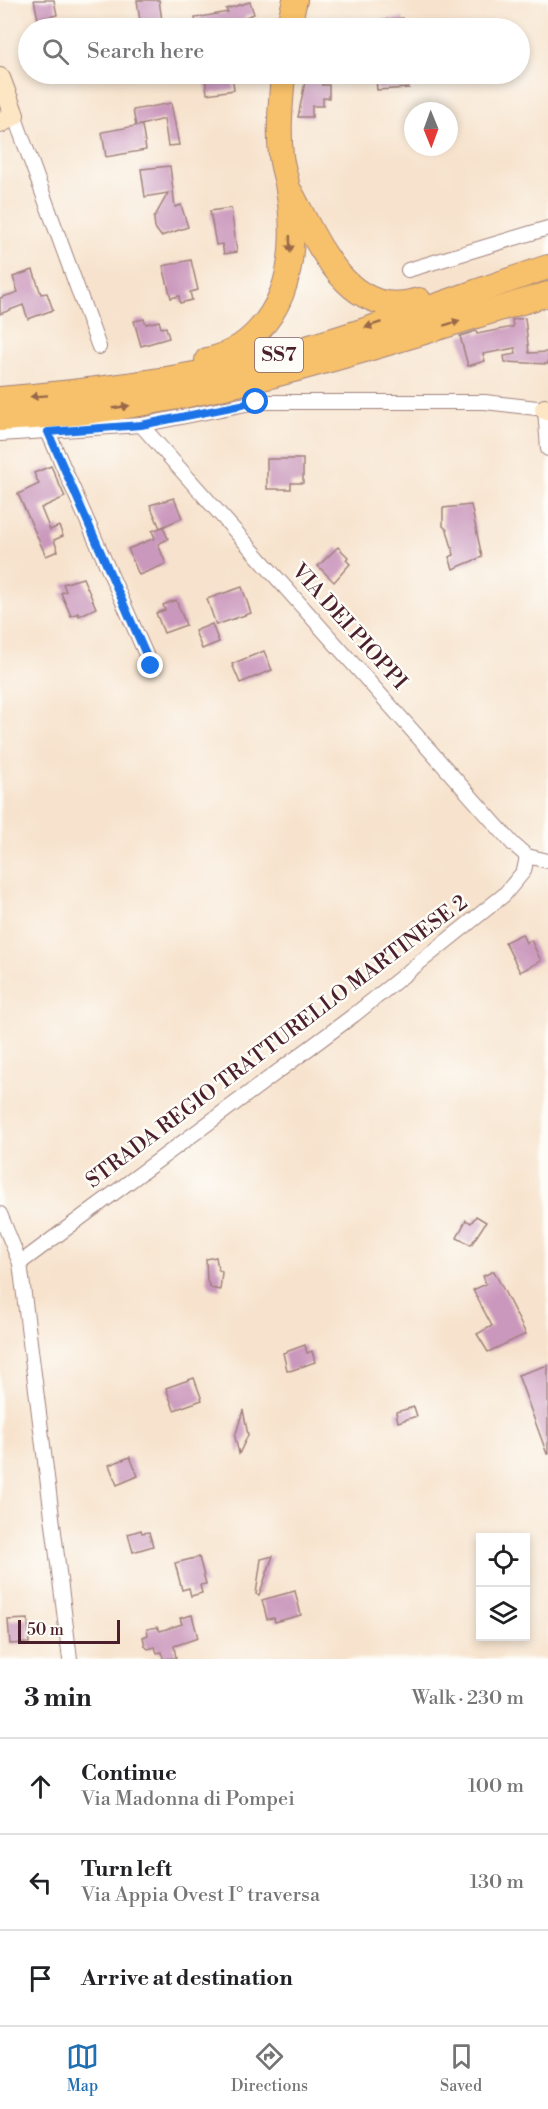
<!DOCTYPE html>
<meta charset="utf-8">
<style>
:root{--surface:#fff;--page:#f6f6f6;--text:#202124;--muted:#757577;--line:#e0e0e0;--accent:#1f6fb2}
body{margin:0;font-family:"Libre Bodoni",serif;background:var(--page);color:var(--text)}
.controls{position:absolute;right:18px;bottom:18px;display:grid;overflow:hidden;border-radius:0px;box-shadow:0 3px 9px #0003}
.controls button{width:54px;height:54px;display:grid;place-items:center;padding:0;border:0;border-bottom:2px solid var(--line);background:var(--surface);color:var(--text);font:30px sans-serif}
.compass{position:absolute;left:404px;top:102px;width:54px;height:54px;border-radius:50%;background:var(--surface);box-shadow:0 3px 9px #0003;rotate:179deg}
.scale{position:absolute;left:18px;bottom:15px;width:102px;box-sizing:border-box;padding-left:6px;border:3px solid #4a1f2b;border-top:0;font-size:16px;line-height:21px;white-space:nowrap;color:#4a1f2b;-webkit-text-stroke:4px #fdfcf7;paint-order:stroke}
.stop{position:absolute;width:18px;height:18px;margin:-14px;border:4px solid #1a73e8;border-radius:50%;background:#fff}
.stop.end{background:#1a73e8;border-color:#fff;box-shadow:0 2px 6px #0008}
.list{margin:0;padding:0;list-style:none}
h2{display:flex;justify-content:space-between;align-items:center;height:78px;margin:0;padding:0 24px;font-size:26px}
h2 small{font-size:20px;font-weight:400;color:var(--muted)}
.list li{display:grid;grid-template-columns:39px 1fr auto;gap:18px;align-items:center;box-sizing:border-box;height:96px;padding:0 24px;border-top:2px solid var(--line)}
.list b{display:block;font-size:22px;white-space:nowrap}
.list p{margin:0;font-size:20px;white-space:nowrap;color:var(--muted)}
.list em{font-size:20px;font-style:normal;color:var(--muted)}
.icon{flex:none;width:33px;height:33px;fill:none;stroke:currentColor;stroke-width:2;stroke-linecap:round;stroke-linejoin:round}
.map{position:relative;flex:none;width:548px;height:1659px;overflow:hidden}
.search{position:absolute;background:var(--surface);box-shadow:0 3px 9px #0003;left:18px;right:18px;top:18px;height:66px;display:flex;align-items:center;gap:15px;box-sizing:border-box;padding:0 21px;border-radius:33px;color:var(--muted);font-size:22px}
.sheet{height:366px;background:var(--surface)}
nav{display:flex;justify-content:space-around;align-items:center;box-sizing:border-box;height:84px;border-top:2px solid var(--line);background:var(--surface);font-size:16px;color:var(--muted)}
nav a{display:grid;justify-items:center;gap:3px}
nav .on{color:var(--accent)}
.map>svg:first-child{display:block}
.building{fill:#cb98bd}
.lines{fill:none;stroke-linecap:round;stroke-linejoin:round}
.street-casing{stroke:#a0817c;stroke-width:16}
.secondary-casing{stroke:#a0817c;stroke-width:22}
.highway-casing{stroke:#a0817c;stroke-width:26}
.street{stroke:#fff;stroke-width:14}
.secondary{stroke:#fce6c4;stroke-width:20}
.highway{stroke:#f7c06b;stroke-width:24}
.oneway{fill:#986748}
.route{stroke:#1a73e8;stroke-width:8}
.labels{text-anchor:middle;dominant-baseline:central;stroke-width:5;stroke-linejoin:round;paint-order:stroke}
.shield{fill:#fdfcf7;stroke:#806168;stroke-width:1.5}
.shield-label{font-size:20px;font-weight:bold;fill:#4a1f2b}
.street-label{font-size:21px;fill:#4a1f2b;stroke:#fdfcf7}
</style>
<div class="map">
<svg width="548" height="1659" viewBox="0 0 548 1659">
<rect width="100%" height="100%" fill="#fdfcf7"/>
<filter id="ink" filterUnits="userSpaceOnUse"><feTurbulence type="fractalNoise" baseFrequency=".0167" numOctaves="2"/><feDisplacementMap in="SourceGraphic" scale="12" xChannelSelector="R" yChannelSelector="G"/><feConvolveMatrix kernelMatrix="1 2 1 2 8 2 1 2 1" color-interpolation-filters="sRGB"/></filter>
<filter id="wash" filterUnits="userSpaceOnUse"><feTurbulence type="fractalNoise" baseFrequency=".008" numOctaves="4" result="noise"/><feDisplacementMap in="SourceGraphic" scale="24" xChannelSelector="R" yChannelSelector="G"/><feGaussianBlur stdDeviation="1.35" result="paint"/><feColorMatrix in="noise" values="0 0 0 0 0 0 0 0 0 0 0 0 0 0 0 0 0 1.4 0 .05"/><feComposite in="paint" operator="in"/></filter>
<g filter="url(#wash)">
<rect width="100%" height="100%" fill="#f7e3cd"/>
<g id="blocks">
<g class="building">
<polygon points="34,0 54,0 57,15 38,19"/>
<polygon points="137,0 159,0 162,21 154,22 155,26 141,28"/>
<polygon points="250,2 254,14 245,17 246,28 196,28 195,18 228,12 226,9"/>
<polygon points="403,18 404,28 372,28 372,21"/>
<polygon points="232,74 234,90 207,94 205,77"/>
<polygon points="404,76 409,88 377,90 376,78"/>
<polygon points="322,81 322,85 329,85 329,98 323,98 323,106 312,106 312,117 298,117 305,82"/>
<polygon points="171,103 179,145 168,146 164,119 137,126 142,125 146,150 106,157 102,132 136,126 133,110"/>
<polygon points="170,166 175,207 181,205 188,227 161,236 155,228 154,218 168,193 145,197 141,169"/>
<polygon points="231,208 237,252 224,254 222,244 216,245 210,211"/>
<polygon points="191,260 198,290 190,292 192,300 180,303 179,296 171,298 163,266"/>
<polygon points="33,270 41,294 47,293 53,310 28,319 23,305 0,314 0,298 18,292 13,277"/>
<polygon points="525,318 529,353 548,352 548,364 505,362 504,356 516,354 515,348 483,354 485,361 468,366 460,336 476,331 477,334 513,327 512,320"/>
<polygon points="144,319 146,324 159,321 161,328 166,327 169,338 141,346 134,321"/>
<polygon points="267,459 303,459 303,483 291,483 291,489 267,489"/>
<polygon points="51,466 65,497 41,508 50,530 59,526 63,536 54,540 58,551 46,556 18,494 39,484 34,473"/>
<polygon points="174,498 182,518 160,528 150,505"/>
<polygon points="471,505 482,557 453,569 449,557 454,555 447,530 443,526 443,508"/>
<polygon points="163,527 168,539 158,544 166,564 139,575 128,549 155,538 152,531"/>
<polygon points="338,547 348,557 346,560 350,564 334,582 318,566"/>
<polygon points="83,578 96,608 79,616 78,613 71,616 61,593 66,591 63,584"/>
<polygon points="242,587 251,613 216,625 207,599"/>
<polygon points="176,600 186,625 164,633 156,613 165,610 163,605"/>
<polygon points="212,624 219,642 202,649 195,631"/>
<polygon points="264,651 272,670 240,683 232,664"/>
<polygon points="522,934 526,943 531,940 541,961 520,972 505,942"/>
<polygon points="476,1216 486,1222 471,1245 457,1238 466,1220 471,1223"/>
<polygon points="216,1257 218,1269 222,1272 220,1290 211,1288 207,1281 206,1259"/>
<polygon points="494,1271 526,1334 488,1352 477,1334 492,1326 473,1290 486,1284 483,1276"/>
<polygon points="305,1345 307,1353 312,1351 315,1362 290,1371 287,1370 283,1353"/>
<polygon points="548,1365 548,1454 547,1454 518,1375"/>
<polygon points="194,1378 202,1400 174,1410 166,1388"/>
<polygon points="414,1407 417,1416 398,1422 396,1412"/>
<polygon points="243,1410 248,1435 239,1454 235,1437"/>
<polygon points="130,1457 138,1476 117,1485 109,1465"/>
<polygon points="141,1530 142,1533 149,1532 153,1546 133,1552 128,1534"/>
<polygon points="273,1556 259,1595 256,1594 261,1559"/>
<polygon points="199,1557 206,1584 200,1585 202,1593 191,1596 189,1588 182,1590 175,1563"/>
<polygon points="295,1591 301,1615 275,1622 274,1618 267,1619 262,1600"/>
<polygon points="192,1615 198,1638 174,1646 176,1658 163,1659 162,1652 157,1653 155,1647 148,1649 145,1646 143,1637 148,1635 147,1629 157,1627 160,1631 182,1624 180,1618"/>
<polygon points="28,1619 29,1643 10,1644 8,1620"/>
</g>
</g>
</g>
<g filter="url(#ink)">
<use href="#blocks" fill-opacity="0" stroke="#a0817c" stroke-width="1.5"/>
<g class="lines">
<defs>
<g id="street">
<polyline points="14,115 99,347"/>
<polyline points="408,270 548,228"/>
<polyline points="141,425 513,844 527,856"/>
<polyline points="48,432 151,666"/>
<polyline points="0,434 141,425 256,402 485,402 545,409 548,449"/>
<polyline points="0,1214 20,1263 70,1659"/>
<polyline points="20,1263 354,1015 504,895 524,871 527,856 548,861"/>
</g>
<g id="secondary">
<polyline points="0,78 14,115 0,123"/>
<polyline points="545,409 548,410"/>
</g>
<g id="highway">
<polyline points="288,28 295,0"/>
<path d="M291,193C318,242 348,322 419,300"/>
<path d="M207,360C227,356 244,346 258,331C295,292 296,234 287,183C285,174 282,165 281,156C278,128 281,101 283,74"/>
<path d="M0,399C86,392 173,381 257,361C356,337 452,299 548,267"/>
<path d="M0,419C189,412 369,348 548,294"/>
</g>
</defs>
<use href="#street" class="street-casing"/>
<use href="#secondary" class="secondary-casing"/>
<use href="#highway" class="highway-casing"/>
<use href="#street" class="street"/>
<use href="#secondary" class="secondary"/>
<use href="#highway" class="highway"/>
</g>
<defs><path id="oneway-solid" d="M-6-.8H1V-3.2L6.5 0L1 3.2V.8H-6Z" transform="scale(1.5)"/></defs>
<g class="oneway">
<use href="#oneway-solid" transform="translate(290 244) rotate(89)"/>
<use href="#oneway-solid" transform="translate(452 323) rotate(-17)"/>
<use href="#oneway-solid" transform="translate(373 325) rotate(161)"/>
<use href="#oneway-solid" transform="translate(39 396) rotate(176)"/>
<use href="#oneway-solid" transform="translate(121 407) rotate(-9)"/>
</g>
</g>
<g class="lines" filter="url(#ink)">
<polyline class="route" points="151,666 48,432 141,425 256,402"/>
</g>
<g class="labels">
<rect class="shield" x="255" y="338" width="48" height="34" rx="4.5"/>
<g class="shield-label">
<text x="279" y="355">SS7</text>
</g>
<g class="street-label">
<text transform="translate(349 627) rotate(48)">VIA DEI PIOPPI</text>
<text transform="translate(277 1042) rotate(-37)">STRADA REGIO TRATTURELLO MARTINESE 2</text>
</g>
</g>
</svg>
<div class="controls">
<button><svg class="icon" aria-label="locate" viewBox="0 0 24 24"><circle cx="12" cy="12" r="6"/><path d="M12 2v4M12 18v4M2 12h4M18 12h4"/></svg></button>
<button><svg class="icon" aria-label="layers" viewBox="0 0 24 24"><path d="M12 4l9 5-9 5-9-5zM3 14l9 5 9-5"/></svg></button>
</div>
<svg class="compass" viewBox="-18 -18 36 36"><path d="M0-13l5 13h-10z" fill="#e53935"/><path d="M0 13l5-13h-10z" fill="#757577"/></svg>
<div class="scale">50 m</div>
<div class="stop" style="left:256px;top:402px"></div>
<div class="stop end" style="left:151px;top:666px"></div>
<div class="search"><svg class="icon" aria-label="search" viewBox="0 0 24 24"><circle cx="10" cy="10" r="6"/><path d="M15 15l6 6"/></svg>Search here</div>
</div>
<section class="sheet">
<h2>3 min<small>Walk · 230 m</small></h2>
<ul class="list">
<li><svg class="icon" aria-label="ahead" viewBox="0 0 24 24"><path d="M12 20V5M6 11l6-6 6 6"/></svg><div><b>Continue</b><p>Via Madonna di Pompei</p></div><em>100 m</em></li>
<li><svg class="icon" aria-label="left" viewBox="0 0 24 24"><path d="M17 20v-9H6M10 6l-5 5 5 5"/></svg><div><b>Turn left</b><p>Via Appia Ovest I° traversa</p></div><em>130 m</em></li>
<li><svg class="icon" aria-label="arrive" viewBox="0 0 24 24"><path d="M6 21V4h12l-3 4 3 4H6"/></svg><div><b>Arrive at destination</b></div></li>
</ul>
</section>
<nav>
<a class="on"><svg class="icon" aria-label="map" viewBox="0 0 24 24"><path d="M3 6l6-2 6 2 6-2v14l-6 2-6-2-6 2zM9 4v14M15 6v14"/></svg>Map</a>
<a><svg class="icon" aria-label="directions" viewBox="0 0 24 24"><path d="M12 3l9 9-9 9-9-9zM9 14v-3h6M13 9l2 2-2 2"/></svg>Directions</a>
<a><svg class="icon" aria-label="saved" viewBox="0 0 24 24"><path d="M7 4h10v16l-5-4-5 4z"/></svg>Saved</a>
</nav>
